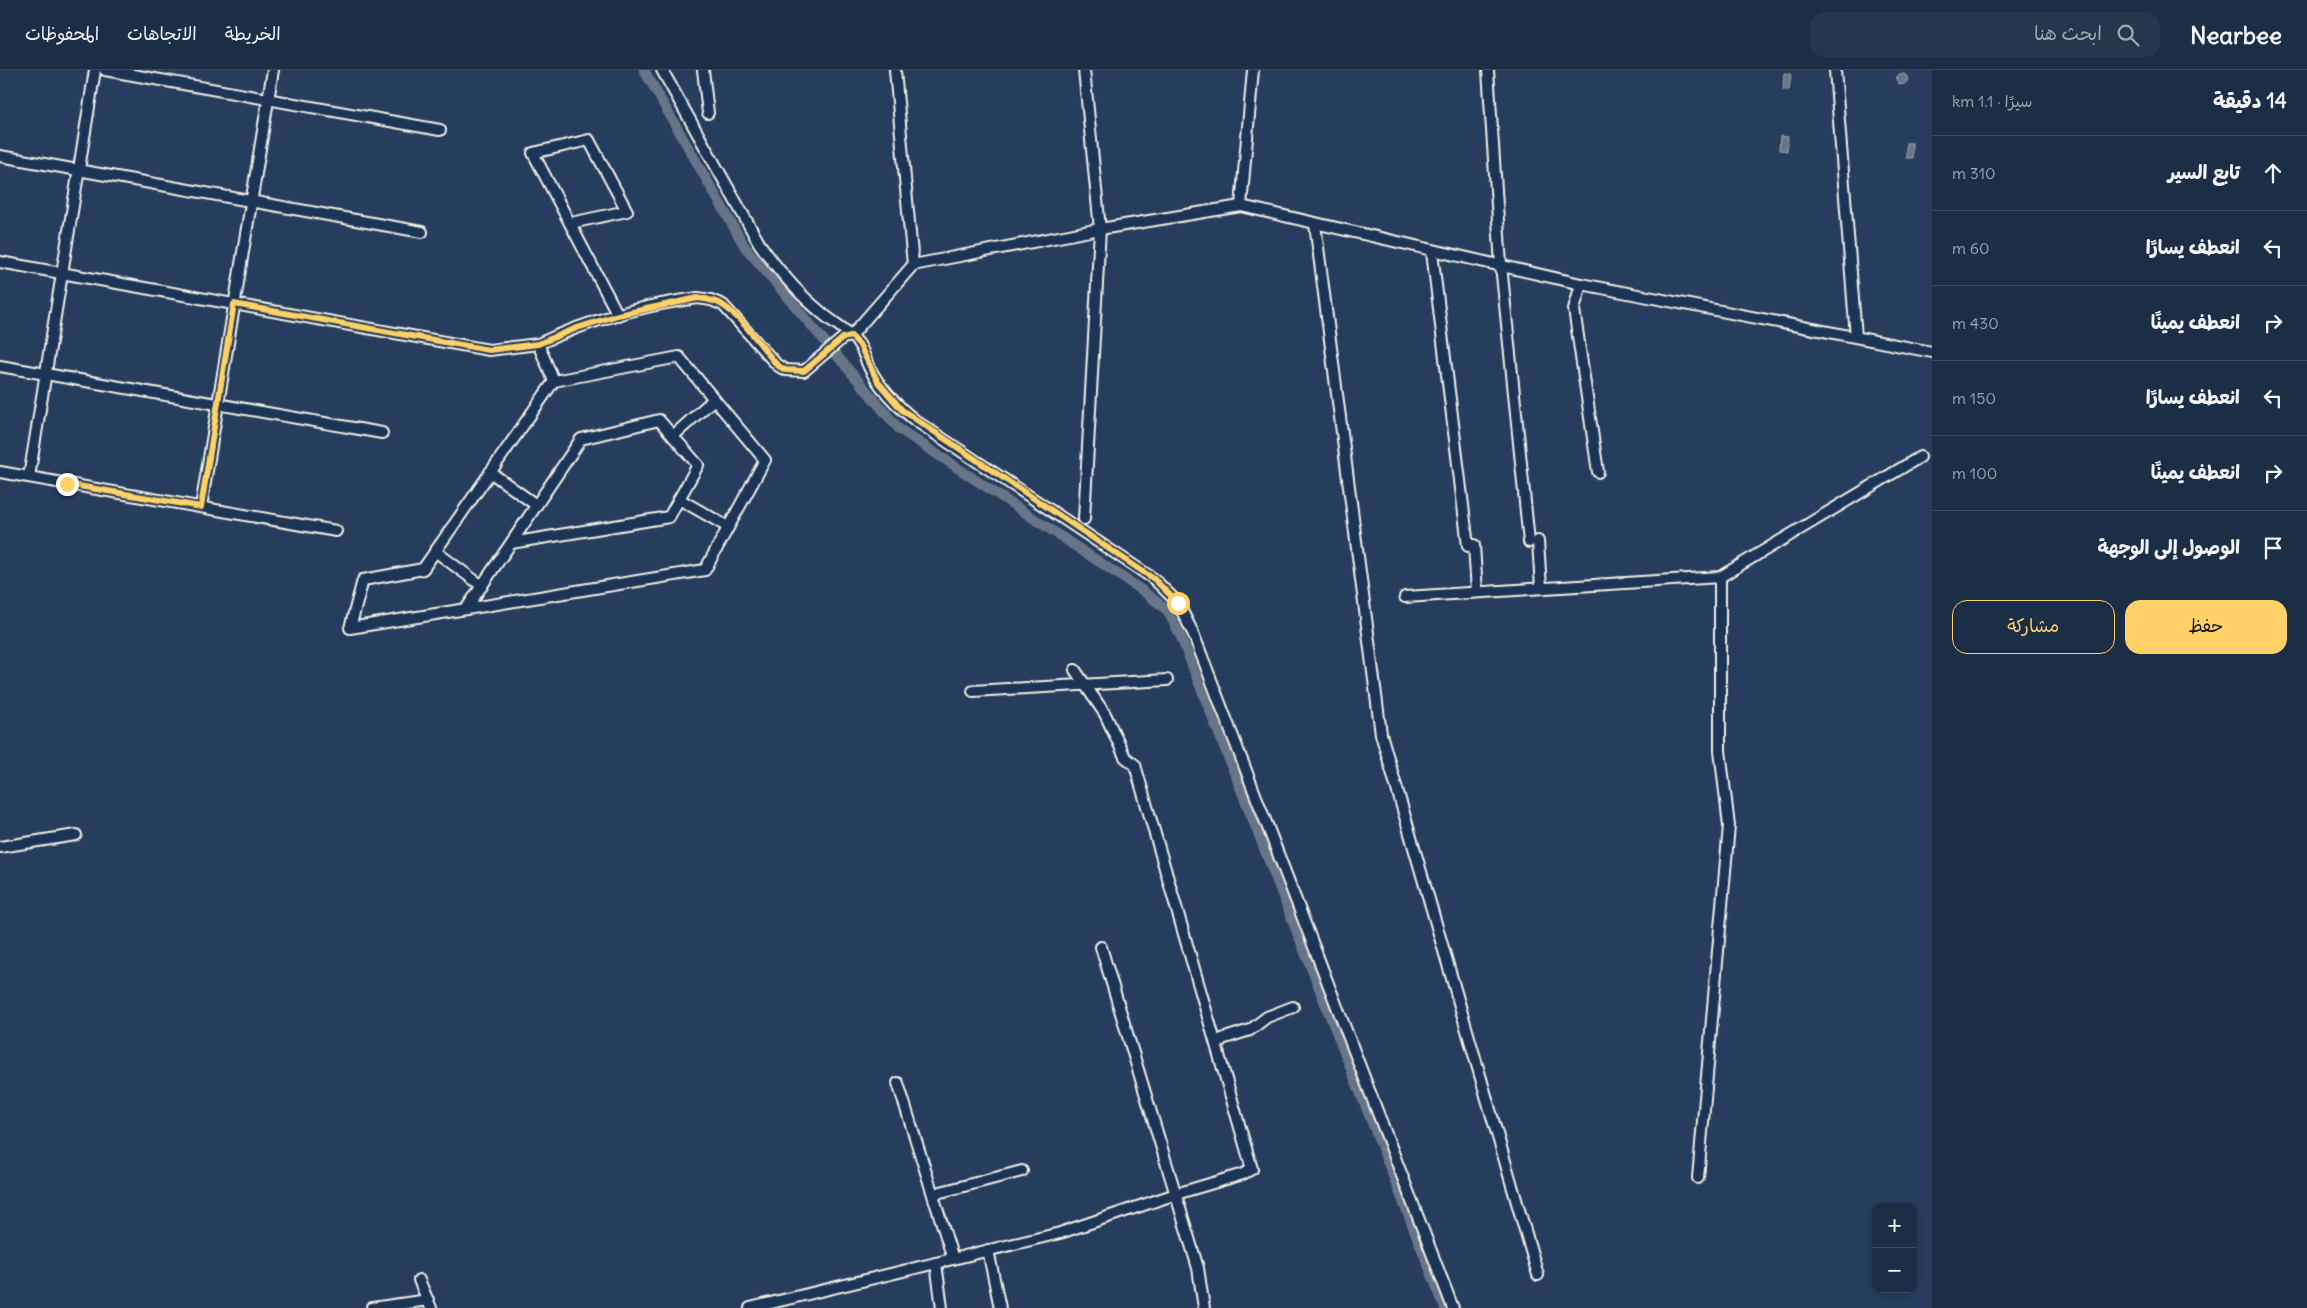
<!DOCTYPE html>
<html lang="ar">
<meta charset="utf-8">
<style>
:root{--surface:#1c2e46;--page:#25364d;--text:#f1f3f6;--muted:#a0a8b3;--line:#3a4a5f;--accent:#ffd166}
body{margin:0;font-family:Delius,"Playpen Sans Arabic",sans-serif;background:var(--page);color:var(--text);direction:rtl}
.controls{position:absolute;right:15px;bottom:15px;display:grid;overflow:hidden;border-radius:10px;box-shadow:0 2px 8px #0003}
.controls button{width:45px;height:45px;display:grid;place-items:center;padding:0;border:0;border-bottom:1px solid var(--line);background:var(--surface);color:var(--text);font:25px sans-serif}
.stop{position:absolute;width:15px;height:15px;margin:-11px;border:4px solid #ffd166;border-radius:50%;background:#fff}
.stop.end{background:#ffd166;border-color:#fff;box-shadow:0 1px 5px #0008}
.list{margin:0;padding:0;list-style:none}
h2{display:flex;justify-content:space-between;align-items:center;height:65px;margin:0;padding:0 20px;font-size:21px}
h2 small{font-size:16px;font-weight:400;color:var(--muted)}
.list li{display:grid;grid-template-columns:32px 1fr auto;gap:15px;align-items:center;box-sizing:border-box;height:75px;padding:0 20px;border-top:1px solid var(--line)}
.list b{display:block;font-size:19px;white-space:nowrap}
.list em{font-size:16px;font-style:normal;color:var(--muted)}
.actions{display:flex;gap:10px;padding:15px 20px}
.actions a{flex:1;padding:11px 0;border:1px solid var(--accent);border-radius:15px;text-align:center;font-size:18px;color:var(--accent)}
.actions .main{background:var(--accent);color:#111}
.icon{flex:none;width:28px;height:28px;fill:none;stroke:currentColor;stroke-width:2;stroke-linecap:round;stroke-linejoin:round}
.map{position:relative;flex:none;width:1932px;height:1238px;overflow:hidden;direction:ltr}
header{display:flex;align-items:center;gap:30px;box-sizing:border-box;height:70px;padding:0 25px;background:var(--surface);border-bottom:1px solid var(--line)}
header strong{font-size:24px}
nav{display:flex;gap:28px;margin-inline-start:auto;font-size:18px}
.search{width:350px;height:45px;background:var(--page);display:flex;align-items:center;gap:12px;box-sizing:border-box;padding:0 18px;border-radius:15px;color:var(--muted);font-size:19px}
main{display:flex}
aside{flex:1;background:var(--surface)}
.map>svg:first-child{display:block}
.water{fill:#677588;stroke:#9fa7ae}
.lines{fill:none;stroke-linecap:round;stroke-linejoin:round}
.canal{stroke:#677588;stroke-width:10}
.minor-casing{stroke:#f4f1e8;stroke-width:14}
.minor{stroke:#1d3557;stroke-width:10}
.route{stroke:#ffd166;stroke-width:6}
</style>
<header>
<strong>Nearbee</strong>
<div class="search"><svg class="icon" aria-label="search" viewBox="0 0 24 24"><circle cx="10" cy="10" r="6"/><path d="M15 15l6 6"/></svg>ابحث هنا</div>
<nav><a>الخريطة</a><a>الاتجاهات</a><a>المحفوظات</a></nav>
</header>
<main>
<aside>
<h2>14 دقيقة<small>سيرًا · 1.1 km</small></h2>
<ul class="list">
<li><svg class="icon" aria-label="ahead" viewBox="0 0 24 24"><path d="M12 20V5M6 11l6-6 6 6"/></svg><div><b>تابع السير</b></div><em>310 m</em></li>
<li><svg class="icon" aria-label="left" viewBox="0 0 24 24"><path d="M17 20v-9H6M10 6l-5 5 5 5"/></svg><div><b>انعطف يسارًا</b></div><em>60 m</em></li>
<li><svg class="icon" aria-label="right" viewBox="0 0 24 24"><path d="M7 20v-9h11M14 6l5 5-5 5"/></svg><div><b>انعطف يمينًا</b></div><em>430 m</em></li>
<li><svg class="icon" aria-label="left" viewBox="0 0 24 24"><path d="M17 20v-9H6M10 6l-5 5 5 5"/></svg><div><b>انعطف يسارًا</b></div><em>150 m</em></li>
<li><svg class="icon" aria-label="right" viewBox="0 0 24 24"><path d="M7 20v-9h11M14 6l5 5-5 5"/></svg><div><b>انعطف يمينًا</b></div><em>100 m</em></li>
<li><svg class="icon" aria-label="arrive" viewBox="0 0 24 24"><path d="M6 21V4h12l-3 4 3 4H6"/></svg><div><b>الوصول إلى الوجهة</b></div></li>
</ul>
<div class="actions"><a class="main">حفظ</a><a>مشاركة</a></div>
</aside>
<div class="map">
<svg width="1932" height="1238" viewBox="0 0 1932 1238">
<rect width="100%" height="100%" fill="#263d5d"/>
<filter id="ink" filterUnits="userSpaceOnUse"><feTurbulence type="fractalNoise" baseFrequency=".02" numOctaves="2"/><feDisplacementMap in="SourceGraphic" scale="10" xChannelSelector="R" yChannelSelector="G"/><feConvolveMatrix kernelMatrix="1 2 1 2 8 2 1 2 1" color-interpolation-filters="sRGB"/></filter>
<g filter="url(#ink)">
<g class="water">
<polygon points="1784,3 1791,4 1789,20 1783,20"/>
<circle cx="1902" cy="9" r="5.5"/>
<polygon points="1780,66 1788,67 1787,81 1779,80"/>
<rect x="1906" y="73" width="6" height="15"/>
</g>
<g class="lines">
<polyline class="canal" points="644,0 745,177 899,359 1143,521 1167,540 1180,565 1445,1238"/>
<defs>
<g id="minor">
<polyline points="105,0 440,60"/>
<path d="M662,0L759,173C777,199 797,223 823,244C835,254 848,260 858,273C863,279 865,289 869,297C880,319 897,336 916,351L1154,509L1178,533L1193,563L1453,1238"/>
<polyline points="703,0 708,43"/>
<polyline points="895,0 913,195"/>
<polyline points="1084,0 1100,159 1084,449"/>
<polyline points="1488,0 1501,195 1529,472"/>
<polyline points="1835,0 1856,267"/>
<polyline points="0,86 422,162"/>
<polyline points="1241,136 1253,0"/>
<polyline points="571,153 627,141 589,70 533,83 618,245"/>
<polyline points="1315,154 1381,664 1538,1205"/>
<polyline points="1432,182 1468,476"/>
<polyline points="0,192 489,280 538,274 554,311"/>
<polyline points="1581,214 1574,239 1598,402"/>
<path d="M538,274C588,251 643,235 698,228L711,230L723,235L777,295L785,300L804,301L843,268L851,266L913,195L1100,159L1241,136L1581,214L1932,282"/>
<polygon points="679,287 765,390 705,500 350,558 363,510 423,499 554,311"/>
<polyline points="0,296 382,363"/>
<polyline points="673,366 714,329"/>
<polyline points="0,402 336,461"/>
<polyline points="490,402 536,435"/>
<polyline points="29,407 95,0"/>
<polyline points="679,429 728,457"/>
<polyline points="201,437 273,0"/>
<polyline points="1538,471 1541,518"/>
<polyline points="1474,475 1477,522"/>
<polyline points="435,481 482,516"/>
<polyline points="1405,527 1720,507 1920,387"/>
<polyline points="466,539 511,473 669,447 698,395 659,350 581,369 511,473"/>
<polyline points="973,621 1167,610"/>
<polyline points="0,777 76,765"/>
<polyline points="1101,877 1198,1198 1204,1238"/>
<polyline points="1217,976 1222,969 1250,960 1267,947 1293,937"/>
<polyline points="898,1013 953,1189"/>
<polyline points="1698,1108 1729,756 1720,680 1720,507"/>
<polyline points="933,1124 1022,1101"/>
<polyline points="988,1180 1000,1238"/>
<polyline points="936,1193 942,1238"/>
<polyline points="419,1210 431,1238"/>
<polyline points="372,1238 428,1230"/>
<polyline points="750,1238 1060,1163 1176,1124 1243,1104 1252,1099 1135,695 1125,687 1105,644 1075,600"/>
</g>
</defs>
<use href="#minor" class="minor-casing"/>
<use href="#minor" class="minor"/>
</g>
</g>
<g class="lines" filter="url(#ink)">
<path class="route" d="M67,414L201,437L234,234L489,280L538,274L577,258L618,245L698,228C707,229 717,231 724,236C743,249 762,277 777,295L785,300L804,301L843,268L851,266L859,274L878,312L902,340L1154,509L1178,533"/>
</g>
</svg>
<div class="controls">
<button>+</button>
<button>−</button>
</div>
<div class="stop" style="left:1178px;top:533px"></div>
<div class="stop end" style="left:67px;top:414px"></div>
</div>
</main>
